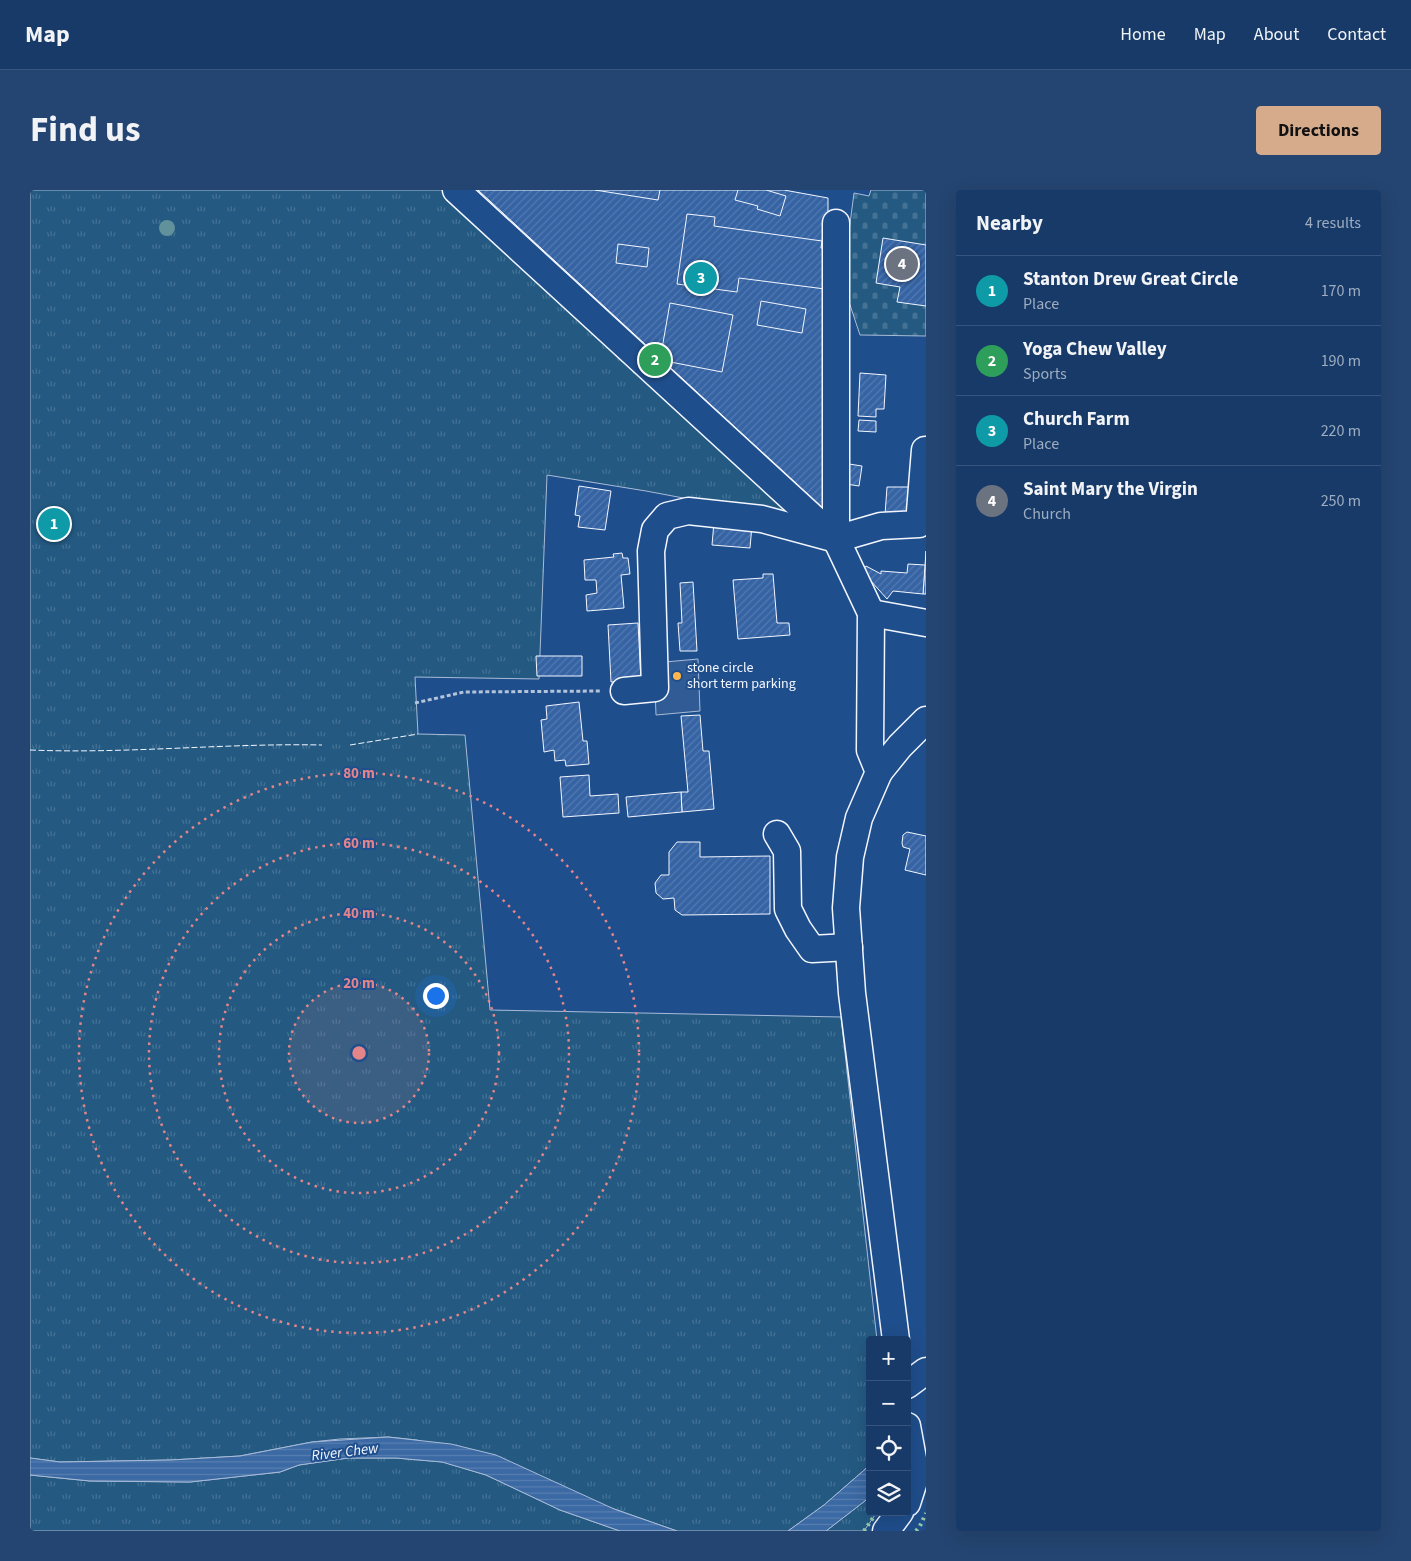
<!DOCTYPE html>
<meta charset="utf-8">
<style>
:root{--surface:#173a69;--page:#244571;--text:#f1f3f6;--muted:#9eadc0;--line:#36547d;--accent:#d6ab8b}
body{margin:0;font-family:"Source Sans 3",sans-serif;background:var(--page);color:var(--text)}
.controls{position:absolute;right:15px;bottom:15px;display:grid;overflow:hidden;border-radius:5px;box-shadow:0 5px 20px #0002}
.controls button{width:45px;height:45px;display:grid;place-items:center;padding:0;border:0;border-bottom:1px solid var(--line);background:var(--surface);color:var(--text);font:25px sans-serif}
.you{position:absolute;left:405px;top:805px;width:18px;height:18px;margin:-12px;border:4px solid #fff;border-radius:50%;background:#1a73e8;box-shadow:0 0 0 8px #1a73e833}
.badge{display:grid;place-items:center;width:32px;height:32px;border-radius:50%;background:var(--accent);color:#fff;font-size:16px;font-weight:700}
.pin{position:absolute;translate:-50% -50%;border:2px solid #fff;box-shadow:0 1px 5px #0006}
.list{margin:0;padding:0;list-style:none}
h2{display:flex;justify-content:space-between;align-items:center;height:65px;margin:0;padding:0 20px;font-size:21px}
h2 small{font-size:16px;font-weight:400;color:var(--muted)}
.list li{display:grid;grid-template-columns:32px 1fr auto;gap:15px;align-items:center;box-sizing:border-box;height:70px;padding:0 20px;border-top:1px solid var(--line)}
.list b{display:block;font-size:19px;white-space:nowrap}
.list p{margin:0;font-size:16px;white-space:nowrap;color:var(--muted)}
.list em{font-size:16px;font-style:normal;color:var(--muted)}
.icon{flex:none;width:28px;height:28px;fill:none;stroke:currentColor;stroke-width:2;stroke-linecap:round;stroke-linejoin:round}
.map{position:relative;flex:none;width:896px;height:1341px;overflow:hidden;border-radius:5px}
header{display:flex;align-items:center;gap:30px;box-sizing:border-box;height:70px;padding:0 25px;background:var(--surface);border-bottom:1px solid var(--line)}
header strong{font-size:24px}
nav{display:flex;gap:28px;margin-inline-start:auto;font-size:18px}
.intro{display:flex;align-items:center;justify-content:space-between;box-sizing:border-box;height:120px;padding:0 30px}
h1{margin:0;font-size:35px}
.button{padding:12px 22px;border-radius:5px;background:var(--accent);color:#111;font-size:18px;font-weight:700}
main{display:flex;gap:30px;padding:0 30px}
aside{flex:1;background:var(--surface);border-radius:5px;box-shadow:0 5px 20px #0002}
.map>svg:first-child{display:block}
.grass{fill:url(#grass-tufts);stroke:#a8bbd7}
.cemetery{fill:url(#cemetery-stones);stroke:#a8bbd7}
.parking{fill:#305b95;stroke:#a8bbd7}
.water{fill:url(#water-rules);stroke:#a8bbd7}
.building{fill:url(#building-hatch);stroke:#f2f6ff}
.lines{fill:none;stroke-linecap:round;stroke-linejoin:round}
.minor-casing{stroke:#f2f6ff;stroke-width:29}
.path{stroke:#b3c4dc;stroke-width:3;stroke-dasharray:4 2.5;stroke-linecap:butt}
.minor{stroke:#1f4e8c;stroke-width:26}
.hedge{stroke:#97c8a6;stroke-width:4;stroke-dasharray:2.5 4;stroke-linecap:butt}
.fence{stroke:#f2f6ff;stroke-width:1;stroke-dasharray:6 2.5;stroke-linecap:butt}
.tree{fill:#61919a}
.ring{fill:none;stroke:#e38589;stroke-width:2.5;stroke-dasharray:2.5 5}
.poi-dot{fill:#ffb74d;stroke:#1f4e8c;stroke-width:2}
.labels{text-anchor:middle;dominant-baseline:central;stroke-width:4;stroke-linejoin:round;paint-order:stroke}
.poi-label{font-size:14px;fill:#f2f6ff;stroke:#1f4e8c;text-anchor:start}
.water-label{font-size:15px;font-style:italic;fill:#f2f6ff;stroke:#1f4e8c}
.centre{fill:#e38589;stroke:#1f4e8c;stroke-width:2.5}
.ring-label{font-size:15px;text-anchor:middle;font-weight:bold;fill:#e38589;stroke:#1f4e8c;stroke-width:4;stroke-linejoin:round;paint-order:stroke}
</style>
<header>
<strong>Map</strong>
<nav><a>Home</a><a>Map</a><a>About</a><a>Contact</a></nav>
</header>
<div class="intro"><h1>Find us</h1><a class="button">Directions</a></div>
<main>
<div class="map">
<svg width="896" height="1341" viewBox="0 0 896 1341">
<defs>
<pattern id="grass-tufts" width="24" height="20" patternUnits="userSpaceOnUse" patternTransform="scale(1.25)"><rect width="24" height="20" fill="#245a82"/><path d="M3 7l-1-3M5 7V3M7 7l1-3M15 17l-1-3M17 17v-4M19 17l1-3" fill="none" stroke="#447295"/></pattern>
<pattern id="cemetery-stones" width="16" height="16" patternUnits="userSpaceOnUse" patternTransform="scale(1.25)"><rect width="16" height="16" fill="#245a82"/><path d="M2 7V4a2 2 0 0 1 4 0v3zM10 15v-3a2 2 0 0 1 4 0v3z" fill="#447295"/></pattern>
<pattern id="water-rules" width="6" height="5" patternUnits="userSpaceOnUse" patternTransform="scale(1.25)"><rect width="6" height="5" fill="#3b69a3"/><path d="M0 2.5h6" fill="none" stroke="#587fb1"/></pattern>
<pattern id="building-hatch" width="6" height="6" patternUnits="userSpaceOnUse" patternTransform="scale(1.25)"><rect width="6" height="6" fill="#3563a3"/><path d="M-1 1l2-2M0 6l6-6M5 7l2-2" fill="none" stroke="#537ab1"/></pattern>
</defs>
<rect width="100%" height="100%" fill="#1f4e8c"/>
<g class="grass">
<polygon points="0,0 448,0 798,323 776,331 616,301 517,285 509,489 385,487 388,544 435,545 460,820 811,827 847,1150 840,1150 840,1275 794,1315 758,1341 647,1341 387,1250 358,1247 310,1249 282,1252 210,1266 141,1270 30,1272 0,1268"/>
<polygon points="318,1268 366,1268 413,1272 456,1285 530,1320 590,1341 0,1341 0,1285 60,1291 160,1292 250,1282 269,1275"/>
<polygon points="840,1307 840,1322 847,1322 834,1341 796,1341"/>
</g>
<polygon class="cemetery" points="841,0 896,0 896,146 830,145 815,100 817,56 824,3 839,6"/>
<polygon class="parking" points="668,469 670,521 626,525 624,473"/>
<g class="water">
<polygon points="358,1247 421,1254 466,1265 584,1319 647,1341 590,1341 530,1320 456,1285 412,1272 366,1268 318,1268 269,1275 250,1282 160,1292 60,1291 0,1285 0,1268 30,1272 141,1270 210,1266 282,1252"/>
<polygon points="840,1275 840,1307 796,1341 758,1341 794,1315"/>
</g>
<g class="building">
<polygon points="448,0 754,0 798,8 798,323"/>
<polygon points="565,0 630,0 628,10"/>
<polygon points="708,0 736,0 756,6 750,26 727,19 728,16 705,10"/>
<polygon points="657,24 685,27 684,36 792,51 791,58 800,59 795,99 709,88 707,102 647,94"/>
<polygon points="853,48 896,55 896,116 867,112 870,97 846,93"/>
<polygon points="588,54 619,58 617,77 586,73"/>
<polygon points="731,111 776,119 772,143 727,135"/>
<polygon points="640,113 703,125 692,182 630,170"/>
<polygon points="830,183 856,185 854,219 846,219 846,227 828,226"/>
<polygon points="829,230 846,231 846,242 828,241"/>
<polygon points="819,274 832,276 829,296 816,294"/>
<polygon points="549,296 581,301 575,340 548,337 550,326 545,325"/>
<polygon points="857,297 880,297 879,326 855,325"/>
<polygon points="684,332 722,335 720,358 682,355"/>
<polygon points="896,361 896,404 893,404"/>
<polygon points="592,363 593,368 598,368 600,384 591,385 594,418 557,421 556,405 567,403 566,390 555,390 554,370 584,367 583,364"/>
<polygon points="878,374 895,375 893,404 863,401 857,409 832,381 836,376 851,384 851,381 877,383"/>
<polygon points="733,384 743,384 747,433 759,433 760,445 708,449 703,390 733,388"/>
<polygon points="663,392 667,461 650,461 648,433 652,433 650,393"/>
<polygon points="608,433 611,491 581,492 578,435"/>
<polygon points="506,466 552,466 552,486 507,486"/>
<polygon points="549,512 553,551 557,551 559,574 536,576 535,570 525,571 524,560 514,562 511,530 517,529 516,516"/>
<polygon points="670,525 673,561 679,561 684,619 652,622 651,602 658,602 651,526"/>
<polygon points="559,585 560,606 588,604 589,623 533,627 530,587"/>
<polygon points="651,602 652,622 598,627 596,607"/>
<polygon points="877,642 896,646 896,685 875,680 880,659 873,657 872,653 873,645"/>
<polygon points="647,652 670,652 670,667 740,666 740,724 652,725 645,720 644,708 633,709 626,703 625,693 631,685 639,685 639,662"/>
</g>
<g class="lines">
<defs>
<g id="minor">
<polyline points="426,0 806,349 841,423 840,560 849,582 829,628 820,667 816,718 822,803 866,1150"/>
<polyline points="806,349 806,33"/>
<polyline points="841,423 896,433"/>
<polyline points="594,501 625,498 621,361 625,340 637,326 658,321 732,329 806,349 851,336 889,334 895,260"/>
<polyline points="849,582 870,556 896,530"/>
<polyline points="747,644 757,661 758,719 768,739 782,759 819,757"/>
<polyline points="877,1195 896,1181"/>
<polyline points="877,1236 886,1285 877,1313"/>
<polyline points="856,1341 870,1322"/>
</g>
</defs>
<use href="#minor" class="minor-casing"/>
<polyline class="path" points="385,513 434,502 571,501"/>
<use href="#minor" class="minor"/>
<g class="hedge">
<polyline points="834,1341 847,1322"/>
<polyline points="886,1341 890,1336 896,1323"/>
</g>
<g class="fence">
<polyline points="320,555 388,544"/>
<path d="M0,560C97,564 194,553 292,555"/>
</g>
</g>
<circle class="tree" cx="137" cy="38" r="8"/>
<circle cx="329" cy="863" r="70" fill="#e38589" fill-opacity=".12"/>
<g class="ring">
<circle cx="329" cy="863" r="70"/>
<circle cx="329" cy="863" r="140"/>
<circle cx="329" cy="863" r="210"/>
<circle cx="329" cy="863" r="280"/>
</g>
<circle class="poi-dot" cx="647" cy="486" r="5"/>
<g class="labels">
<g class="poi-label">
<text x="657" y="478">stone circle<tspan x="657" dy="16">short term parking</tspan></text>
</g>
<g class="water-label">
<text transform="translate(315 1262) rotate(-7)">River Chew</text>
</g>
</g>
<circle cx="329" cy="863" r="8" class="centre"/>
<g class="ring-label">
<text x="329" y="588">80 m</text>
<text x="329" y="658">60 m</text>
<text x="329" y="728">40 m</text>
<text x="329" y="798">20 m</text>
</g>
</svg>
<div class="controls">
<button>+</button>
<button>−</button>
<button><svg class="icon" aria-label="locate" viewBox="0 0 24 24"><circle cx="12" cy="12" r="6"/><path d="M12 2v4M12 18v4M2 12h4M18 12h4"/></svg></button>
<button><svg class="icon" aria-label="layers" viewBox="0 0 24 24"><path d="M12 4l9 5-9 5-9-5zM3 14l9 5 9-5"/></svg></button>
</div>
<div class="you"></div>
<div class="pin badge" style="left:24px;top:334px;background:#0f9aa8">1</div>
<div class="pin badge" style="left:625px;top:170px;background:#2e9e5b">2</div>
<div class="pin badge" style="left:671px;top:88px;background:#0f9aa8">3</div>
<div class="pin badge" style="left:872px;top:74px;background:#6b7280">4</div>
</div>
<aside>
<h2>Nearby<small>4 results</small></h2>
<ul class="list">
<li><span class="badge" style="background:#0f9aa8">1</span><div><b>Stanton Drew Great Circle</b><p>Place</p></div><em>170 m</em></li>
<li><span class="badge" style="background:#2e9e5b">2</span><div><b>Yoga Chew Valley</b><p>Sports</p></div><em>190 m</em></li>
<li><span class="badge" style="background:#0f9aa8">3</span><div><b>Church Farm</b><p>Place</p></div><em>220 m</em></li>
<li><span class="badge" style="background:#6b7280">4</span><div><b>Saint Mary the Virgin</b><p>Church</p></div><em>250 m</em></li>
</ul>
</aside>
</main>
